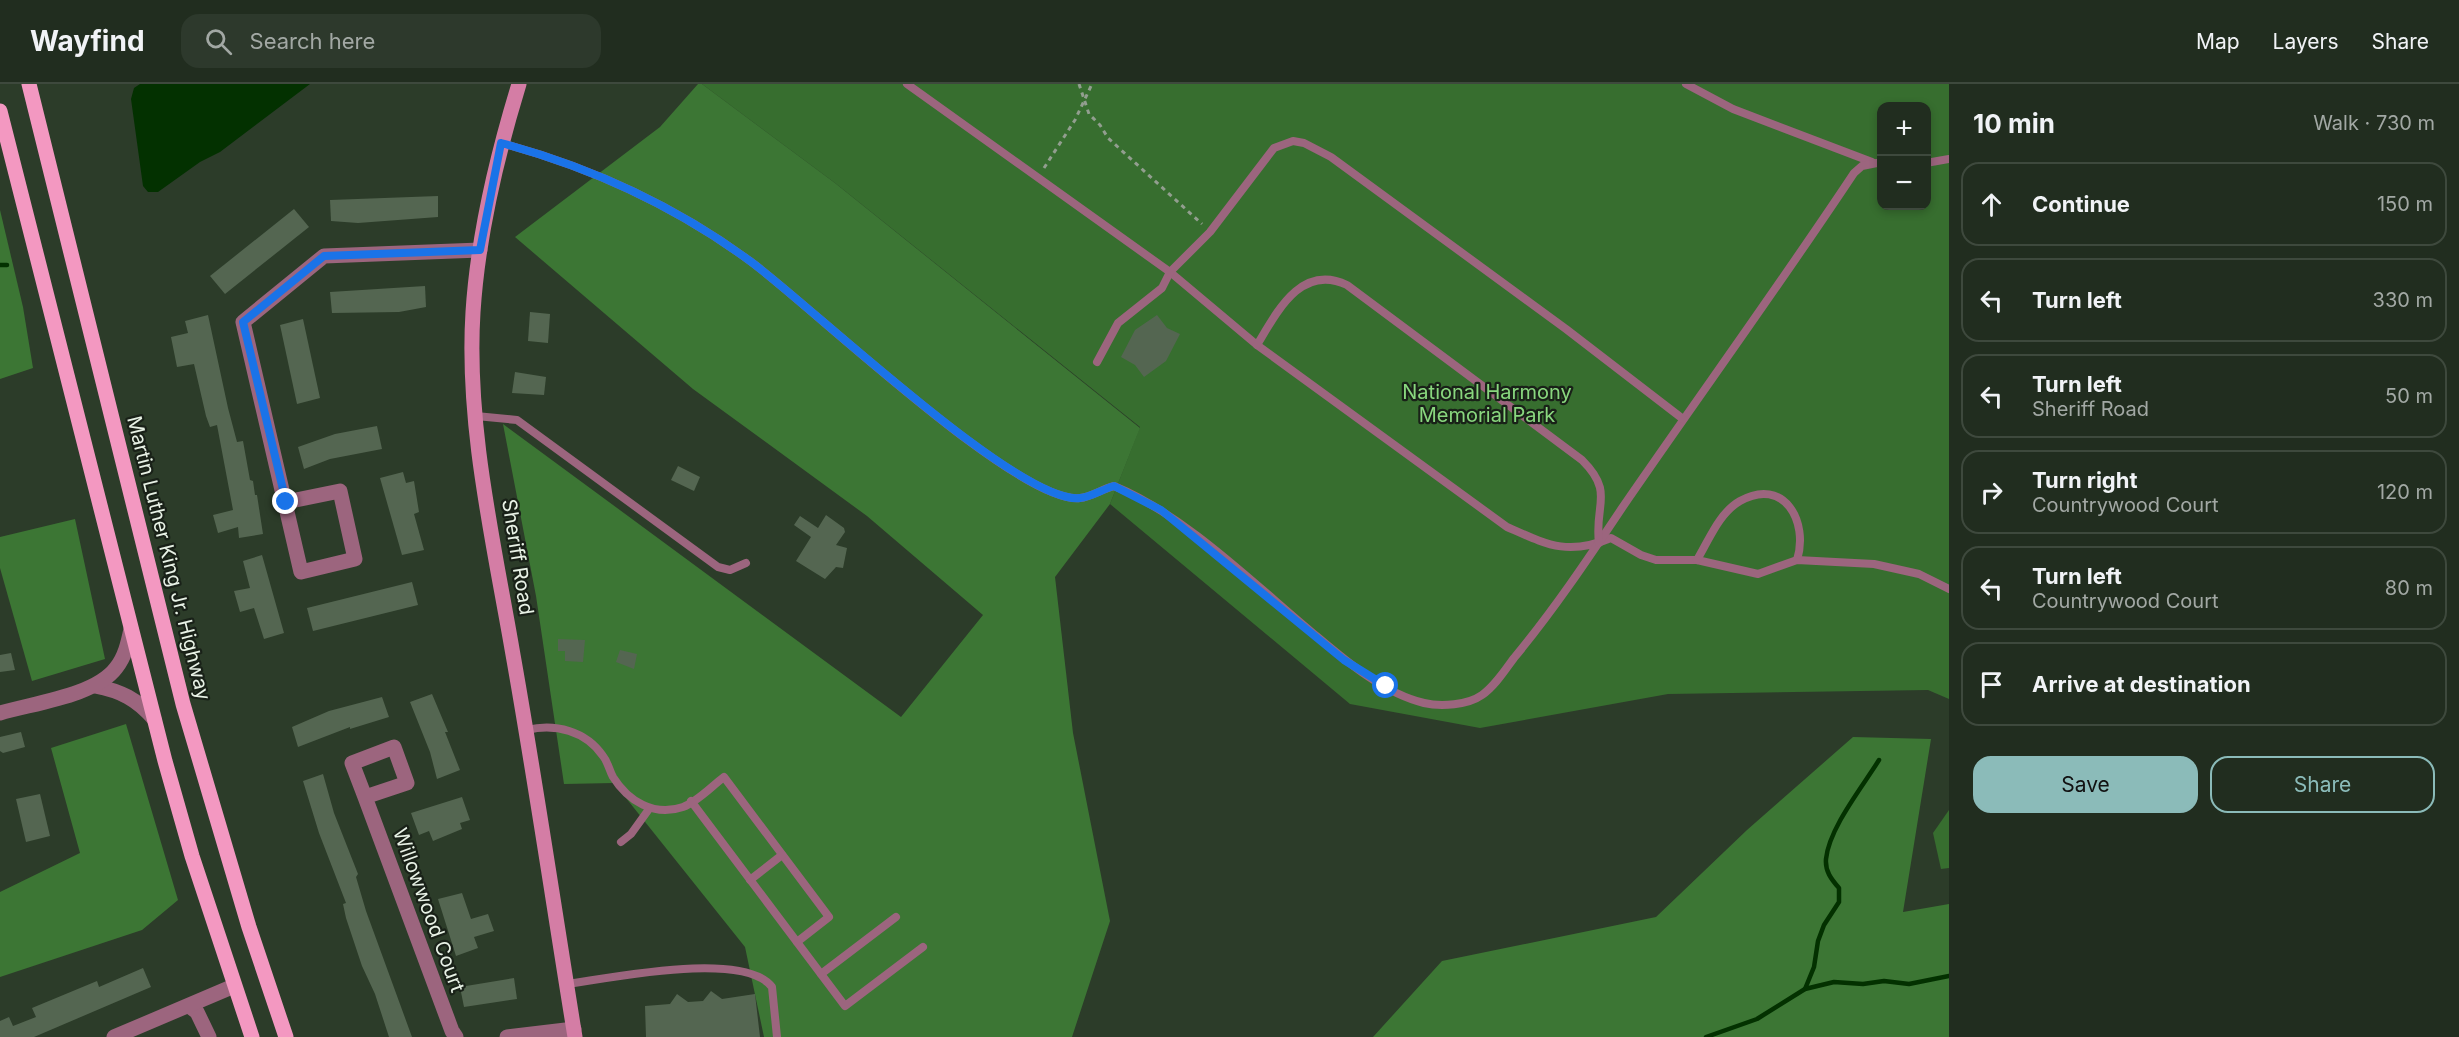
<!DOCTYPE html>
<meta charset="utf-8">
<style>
:root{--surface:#212d1f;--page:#2d392c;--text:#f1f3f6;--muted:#a2a8a4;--line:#3e493d;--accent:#8bbbb9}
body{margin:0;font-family:Inter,sans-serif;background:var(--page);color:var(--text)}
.controls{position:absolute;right:18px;top:18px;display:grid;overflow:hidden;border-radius:12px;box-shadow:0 3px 9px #0003}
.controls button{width:54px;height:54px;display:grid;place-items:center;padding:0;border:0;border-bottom:2px solid var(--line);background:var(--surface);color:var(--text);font:30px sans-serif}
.stop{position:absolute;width:18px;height:18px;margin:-14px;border:4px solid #1a73e8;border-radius:50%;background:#fff}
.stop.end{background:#1a73e8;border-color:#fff;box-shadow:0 2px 6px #0008}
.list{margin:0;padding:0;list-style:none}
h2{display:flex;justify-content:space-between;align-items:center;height:78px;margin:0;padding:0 24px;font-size:26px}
h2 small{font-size:20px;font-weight:400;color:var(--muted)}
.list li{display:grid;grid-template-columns:39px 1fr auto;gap:18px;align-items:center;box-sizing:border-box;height:84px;margin:0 12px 12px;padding:0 12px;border:2px solid var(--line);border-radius:18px}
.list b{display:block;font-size:22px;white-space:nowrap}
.list p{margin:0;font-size:20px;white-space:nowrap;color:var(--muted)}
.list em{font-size:20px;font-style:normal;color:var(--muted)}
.actions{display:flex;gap:12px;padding:18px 24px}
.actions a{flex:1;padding:14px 0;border:2px solid var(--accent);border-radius:18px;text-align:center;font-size:21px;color:var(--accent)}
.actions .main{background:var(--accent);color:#111}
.icon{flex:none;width:33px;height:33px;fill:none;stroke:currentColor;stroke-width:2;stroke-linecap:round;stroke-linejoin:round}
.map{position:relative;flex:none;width:1949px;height:953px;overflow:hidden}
header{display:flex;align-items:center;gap:36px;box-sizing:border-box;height:84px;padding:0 30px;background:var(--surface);border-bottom:2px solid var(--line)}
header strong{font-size:28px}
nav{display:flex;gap:33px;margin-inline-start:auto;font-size:21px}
.search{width:420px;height:54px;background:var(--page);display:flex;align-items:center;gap:15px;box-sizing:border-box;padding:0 21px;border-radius:18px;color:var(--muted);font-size:22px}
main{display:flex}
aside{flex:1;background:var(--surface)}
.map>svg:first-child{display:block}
.green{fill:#376e2f;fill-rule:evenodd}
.forest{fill:#3c7634}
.water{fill:#033100}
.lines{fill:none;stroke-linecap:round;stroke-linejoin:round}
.stream{stroke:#033100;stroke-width:4.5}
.building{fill:#546651}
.path{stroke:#929e8f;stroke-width:3;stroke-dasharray:4.5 4.5;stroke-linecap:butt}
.lane{stroke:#9c657e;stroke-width:8}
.street{stroke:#9c657e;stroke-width:15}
.secondary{stroke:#d47da5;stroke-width:15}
.primary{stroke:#f398c1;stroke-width:15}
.route{stroke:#1a73e8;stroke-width:8}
.labels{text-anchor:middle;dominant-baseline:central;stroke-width:4.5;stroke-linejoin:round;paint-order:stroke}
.park-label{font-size:20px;fill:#89d77e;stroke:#192118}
.street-label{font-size:20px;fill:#e8f2e6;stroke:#192118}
</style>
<header>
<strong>Wayfind</strong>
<div class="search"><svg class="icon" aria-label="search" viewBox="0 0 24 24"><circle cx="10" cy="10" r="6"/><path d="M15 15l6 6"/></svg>Search here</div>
<nav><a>Map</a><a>Layers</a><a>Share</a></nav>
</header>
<main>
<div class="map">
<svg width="1949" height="953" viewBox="0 0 1949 953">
<rect width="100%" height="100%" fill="#2c3c29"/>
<g class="green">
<path d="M702,0H1949V615L1928,606L1668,610L1480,644L1350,620L1110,420L1140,343L835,99ZM1882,22H1926V122H1882Z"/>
<polygon points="1949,726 1949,784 1941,785 1933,749"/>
</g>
<g class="forest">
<polygon points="698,0 702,0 835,99 1140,344 1110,420 1055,493 1073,649 1110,837 1072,953 764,953 745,863 614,699 564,700 536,512 503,340 901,633 983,531 867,432 693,305 515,153 660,43"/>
<polygon points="0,126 23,223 33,284 0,295"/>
<polygon points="75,435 105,575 32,597 0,484 0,453"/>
<polygon points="126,640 178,816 142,846 0,893 0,808 80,769 51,664"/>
<polygon points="1853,653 1931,655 1903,828 1949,820 1949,953 1373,953 1442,877 1656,833 1747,746"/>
</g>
<polygon class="water" points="140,0 310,0 220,68 200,78 158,108 148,108 143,102 131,15 134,4"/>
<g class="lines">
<g class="stream">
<polyline points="0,181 7,181"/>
<path d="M1805,905L1814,883L1818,857L1824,841L1839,818V804C1831,795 1825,787 1826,775C1829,744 1863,702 1879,676"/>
<polyline points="1706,953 1757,935 1805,905 1834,898 1863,900 1884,897 1909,900 1949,892"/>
</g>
</g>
<g class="building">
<polygon points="438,112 438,133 358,139 331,137 330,116"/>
<polygon points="294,125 309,143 225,210 210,192"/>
<polygon points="425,202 426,223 399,228 332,229 330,208"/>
<polygon points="530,228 550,230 548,259 528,257"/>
<polygon points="208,231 228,324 237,358 243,357 250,396 253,397 255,411 257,411 263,450 239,454 238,443 218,449 213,431 233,426 217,341 210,343 206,332 194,280 177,283 171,253 188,249 185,237"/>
<polygon points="1157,231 1167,244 1180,250 1166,277 1144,293 1135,281 1121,273 1135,246"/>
<polygon points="303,235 320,314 297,320 280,241"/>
<polygon points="515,288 546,293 544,311 512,309"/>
<polygon points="377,342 382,365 330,375 304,385 298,363 335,350"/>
<polygon points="678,382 700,393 694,407 671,396"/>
<polygon points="403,388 406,399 414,397 419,428 414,430 424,466 402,471 380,394"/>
<polygon points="826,431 844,444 845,448 836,461 847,464 843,484 836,483 825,495 796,477 811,453 794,441 800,432 818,444"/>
<polygon points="262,471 284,549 264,555 254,524 240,528 234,507 250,504 243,477"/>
<polygon points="412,498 418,521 313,547 307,524"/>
<polygon points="558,555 585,556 583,578 565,577 565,567 558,567"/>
<polygon points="620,566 637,570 634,585 616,578"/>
<polygon points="11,569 15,586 0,588 0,571"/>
<polygon points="432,610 448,648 445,648 460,686 437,695 430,668 410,618"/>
<polygon points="382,613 389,633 350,645 350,643 298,663 292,643 329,627"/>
<polygon points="21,648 25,663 3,669 0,667 0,653"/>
<polygon points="323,690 334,729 358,790 356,793 366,827 412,953 389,953 375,910 362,882 346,834 343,820 346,819 319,749 303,697"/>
<polygon points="40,710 50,752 26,758 16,715"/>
<polygon points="462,713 470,736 460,739 462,745 433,757 429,747 419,751 411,729"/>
<polygon points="462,809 471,835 488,830 494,847 474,853 478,864 456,872 438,815"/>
<polygon points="143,884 151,903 34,953 0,953 0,937 9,933 13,942 36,933 32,924 97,897 99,903"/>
<polygon points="514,894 517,915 464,923 460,903"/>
<polygon points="711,907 722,915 755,910 760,953 646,953 645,922 670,920 677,910 688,918 703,917"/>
</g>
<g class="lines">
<g class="path">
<polyline points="1079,0 1089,30 1100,41 1108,54 1202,140"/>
<polyline points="1044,84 1075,36 1092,0"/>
</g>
<g class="lane">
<path d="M907,0L1170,188L1257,261L1507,443C1548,461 1568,472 1611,454L1641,471L1656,476H1697L1758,490L1797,476L1874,480L1919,490L1949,505"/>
<polyline points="1686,0 1733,25 1872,78"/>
<path d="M501,59C590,83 675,122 750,177C808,219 1018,421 1080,414C1091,413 1102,405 1114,402C1185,431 1255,501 1314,550C1346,577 1383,609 1424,619C1441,623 1468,621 1482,611C1495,602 1505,586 1514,574C1553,527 1588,475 1622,424C1699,312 1779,202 1854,89L1862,82L1882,78"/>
<polyline points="1926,79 1949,75"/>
<path d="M1257,261C1277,228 1301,179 1347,201L1582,376C1615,409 1594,420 1599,459"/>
<polyline points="1097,278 1118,239 1162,204 1170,188 1210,148 1274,64 1293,57 1304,59 1331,73 1566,245 1683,335"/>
<polyline points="476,332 517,336 718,483 730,486 746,479"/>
<path d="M1697,476C1709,456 1719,429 1740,417C1784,392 1809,438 1797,476"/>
<path d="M527,646C555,639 586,647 603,672C608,678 609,686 613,693C628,717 654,733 683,723C697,718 712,702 724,693L829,833L797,858"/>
<polyline points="691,717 845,922 923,863"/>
<polyline points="621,758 631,750 649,725"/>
<polyline points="750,796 782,771"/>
<polyline points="821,890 896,833"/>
<path d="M567,900C611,894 744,866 772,903L777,953"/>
</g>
<g class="street">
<polyline points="286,418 340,407 355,475 301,488 243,238 324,172 480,166"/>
<path d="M95,602C121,607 137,615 154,635"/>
<path d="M0,629C33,619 95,612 116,584C125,573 128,559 131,545"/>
<polyline points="365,713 407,699 394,663 352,679 365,713 452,947 456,953"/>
<polyline points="189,922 197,928 209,953"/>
<polyline points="114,953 234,902"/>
<polyline points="507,953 574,945"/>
</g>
<path class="secondary" d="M519,0C496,75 478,150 473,228C466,340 493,455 512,565C535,694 554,824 575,953"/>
<g class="primary">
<polyline points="29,0 183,620 249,843 286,953"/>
<polyline points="0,27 165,677 192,772 252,953"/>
</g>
</g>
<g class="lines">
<path class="route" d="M286,418L243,238L324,172L480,166L501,59C590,83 675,122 750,177C808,219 1019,421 1080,414C1091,413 1103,405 1114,402L1161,426L1344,576L1386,602"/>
</g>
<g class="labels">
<g class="park-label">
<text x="1487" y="308">National Harmony<tspan x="1487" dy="23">Memorial Park</tspan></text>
</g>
<g class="street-label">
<text transform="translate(518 473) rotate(81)">Sheriff Road</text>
<text transform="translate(169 474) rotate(76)">Martin Luther King Jr. Highway</text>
<text transform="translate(429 826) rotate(70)">Willowwood Court</text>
</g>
</g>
</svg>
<div class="controls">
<button>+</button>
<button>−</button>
</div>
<div class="stop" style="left:1386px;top:602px"></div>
<div class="stop end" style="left:286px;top:418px"></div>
</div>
<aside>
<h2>10 min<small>Walk · 730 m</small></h2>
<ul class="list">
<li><svg class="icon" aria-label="ahead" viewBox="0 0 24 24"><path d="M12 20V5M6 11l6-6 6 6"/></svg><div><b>Continue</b></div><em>150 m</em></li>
<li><svg class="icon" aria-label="left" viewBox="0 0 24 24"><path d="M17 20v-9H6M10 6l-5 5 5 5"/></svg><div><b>Turn left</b></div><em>330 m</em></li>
<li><svg class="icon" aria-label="left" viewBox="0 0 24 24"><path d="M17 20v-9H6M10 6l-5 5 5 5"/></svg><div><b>Turn left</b><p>Sheriff Road</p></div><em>50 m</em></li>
<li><svg class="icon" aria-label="right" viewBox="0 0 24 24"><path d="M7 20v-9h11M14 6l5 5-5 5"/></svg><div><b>Turn right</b><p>Countrywood Court</p></div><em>120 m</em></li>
<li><svg class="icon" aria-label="left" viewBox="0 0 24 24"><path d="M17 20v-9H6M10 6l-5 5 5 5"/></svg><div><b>Turn left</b><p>Countrywood Court</p></div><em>80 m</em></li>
<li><svg class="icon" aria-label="arrive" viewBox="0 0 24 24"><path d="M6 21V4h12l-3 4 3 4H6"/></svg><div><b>Arrive at destination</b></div></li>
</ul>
<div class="actions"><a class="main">Save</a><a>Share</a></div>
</aside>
</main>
